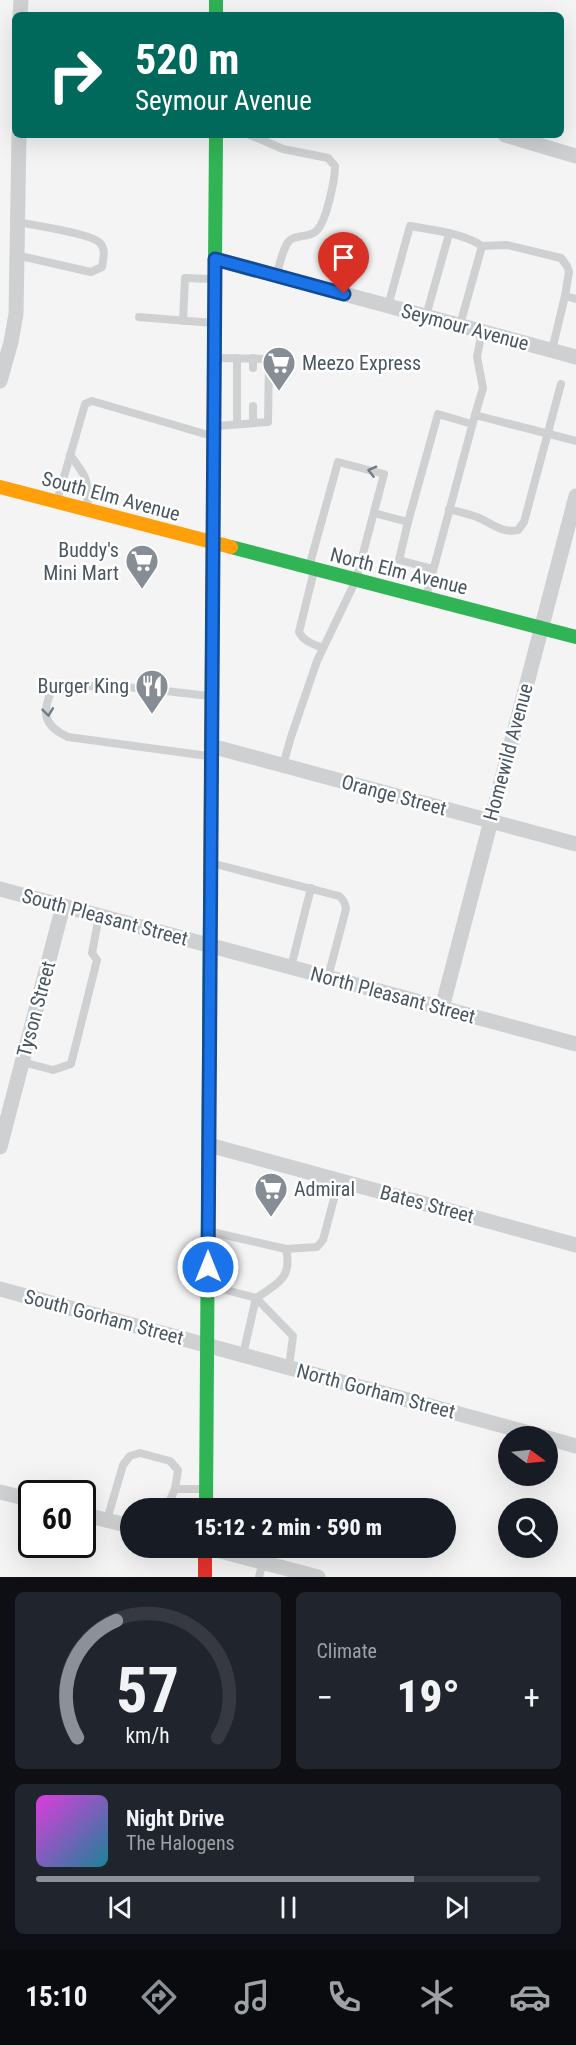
<!DOCTYPE html>
<html lang="en">
<head>
<meta charset="utf-8">
<style>
	:root { --surface:#171b24; --page:#20242c; --text:#f1f3f6; --muted:#9ea1a6; --line:#363941; --accent:#8c9099 }
	body { margin:0; font-family:"Roboto Condensed",sans-serif; background:var(--page); color:var(--text); height:100vh; display:flex; flex-direction:column; font-size:22px; white-space:nowrap }
	* { box-sizing:border-box; margin:0 }
	p { font-size:20px; color:var(--muted) }
	.icon { flex:none; width:33px; height:33px; fill:none; stroke:currentColor; stroke-width:2; stroke-linecap:round; stroke-linejoin:round }
	.map { position:relative; height:1577px; overflow:hidden }
	.sheet { display:flex; flex-direction:column; gap:15px; padding:15px; background:#0d0f14; flex:1 }
	.sheet>* { flex:none }
	.top-card { position:absolute; left:12px; top:12px; width:552px; height:126px; border-radius:9px; box-shadow:0 6px 24px #0002; background:#00695c; color:#fff; overflow:hidden }
	.needle { width:39px; rotate:105deg }
	.controls { position:absolute; left:498px; top:1426px; display:grid; gap:12px }
	.controls a { display:grid; place-items:center; width:60px; height:60px; border-radius:50%; background:var(--surface); box-shadow:0 6px 24px #0002; font-size:30px }
	.speed { position:absolute; left:18px; top:1480px; display:flex; gap:12px; font-size:30px; font-weight:700; text-align:center }
	.speed>* { display:grid; place-content:center; width:78px; height:78px; border-radius:50%; background:var(--surface); box-shadow:0 6px 24px #0002; line-height:1 }
	.speed .limit { border:3px solid #111; border-radius:9px; background:#fff; color:#111 }
	.pin { position:absolute; display:grid; place-items:center; width:51px; height:51px; color:#fff; margin:-62px -26px; border-radius:50% 50% 50% 0; rotate:-45deg; box-shadow:0 0 6px #0007 }
	.pin .icon { rotate:45deg }
	.me { position:absolute; width:66px; margin:-33px; rotate:0deg; stroke-linejoin:round; filter:drop-shadow(0 0 4px #0008) }
	.turn { display:flex; align-items:center; gap:21px; height:126px; padding:0 24px; font-size:27px }
	.turn .icon { width:78px; height:78px; stroke-width:2.5 }
	.turn b { display:block; font-size:42px; line-height:51px }
	.big { font-size:45px; font-weight:800; line-height:1.1 }
	.sheet .card { flex:1; display:flex; flex-direction:column; justify-content:center; gap:9px; min-width:0; padding:0 21px; border-radius:9px; background:var(--page) }
	.sheet .dial { align-items:center; gap:0 }
	.dial svg { height:156px; overflow:visible; fill:none; stroke:var(--line); stroke-width:7; stroke-linecap:round; text-anchor:middle }
	.dial text { fill:var(--text); stroke:none }
	.song { display:flex; align-items:center; gap:18px }
	.cover { width:72px; height:72px; border-radius:9px; background:linear-gradient(135deg,hsl(300 70% 55%),hsl(190 70% 35%)) }
	.played { height:6px; border-radius:3px; background:linear-gradient(90deg,var(--accent) 75%,var(--line) 75%) }
	.keys { display:flex; justify-content:space-around; direction:ltr }
	.heat { display:flex; justify-content:space-between; align-items:center; font-size:33px; direction:ltr }
	.sheet .tiles { flex:1; display:grid; gap:15px; grid-template-columns:1fr 1fr }
	.card:last-child { grid-column:span 2 }
	.trip { position:absolute; left:120px; top:1498px; width:336px; height:60px; border-radius:30px; background:var(--surface); box-shadow:0 6px 24px #0002; font-weight:800; line-height:60px; text-align:center }
	.menu { display:flex; height:96px; justify-content:space-around; align-items:center; background:#090b0e; color:var(--muted) }
	.menu .icon { width:42px; height:42px }
	.menu .current { color:var(--accent) }
	.menu b { font-size:27px; color:var(--text) }
	.map>svg:first-child { display:block }
</style>
</head>
<body>
<div class="map">
<svg width="576" height="1577" viewBox="0 0 576 1577">
	<rect width="100%" height="100%" fill="#f4f4f4"/>
	<g fill="none" stroke-linecap="round" stroke-linejoin="round">
		<!-- lane -->
		<g stroke="#ced0d2" stroke-width="8">
			<path d="M250 135 283 149 328 158 335 166C335 179 326 225 315 232 307 238 296 234 289 241 282 249 280 265 276 276"/>
			<path d="M482 246 507 245 561 258 567 266 569 272 565 296 552 350"/>
			<path d="M16 255 91 272 102 267C103 259 106 251 101 244 93 233 34 226 19 222"/>
			<path d="M565 296 576 299"/>
			<path d="M388 306 410 226C433 230 462 233 482 246L460 325"/>
			<path d="M426 316 449 234"/>
			<path d="M139 317 213 323"/>
			<path d="M183 321 185 278 212 279"/>
			<path d="M253 368V358"/>
			<path d="M253 406V423"/>
			<path d="M475 415 483 388 477 357 482 331"/>
			<path d="M237 424V358"/>
			<path d="M217 426 268 422 269 359 218 358"/>
			<path d="M70 455C87 477 89 480 87 508"/>
			<path d="M57 501 85 404 92 401 212 436"/>
			<path d="M449 509C459 512 468 514 477 517 491 523 503 534 518 530L524 522 561 384"/>
			<path d="M374 513 408 522 399 560 433 569"/>
			<path d="M408 522 438 414 472 424"/>
			<path d="M314 571 299 632C304 642 313 644 323 648"/>
			<path d="M426 597 475 415 576 441"/>
			<path d="M208 756 68 737C44 726 41 713 52 690 100 680 161 691 210 696"/>
			<path d="M283 765 291 737 317 661 356 580 384 474 338 462 309 567"/>
			<path d="M215 864 339 896C344 900 345 903 346 909L328 977"/>
			<path d="M291 967 311 888"/>
			<path d="M22 1062 53 1070 71 1064 97 960 92 953 99 916"/>
			<path d="M212 1232 286 1249C293 1278 277 1284 256 1298L243 1355"/>
			<path d="M286 1249 317 1247 323 1240 339 1180"/>
			<path d="M211 1286 256 1298 293 1336 289 1367"/>
			<path d="M175 1489H204"/>
			<path d="M107 1520 123 1465 130 1456 140 1453 170 1461 178 1470 175 1489 166 1509"/>
			<path d="M259 1577 263 1562"/>
		</g>
		<!-- street -->
		<g stroke="#ced0d2" stroke-width="15">
			<path d="M20 15 21 0"/>
			<path d="M505 135 576 156"/>
			<path d="M215 259 576 357"/>
			<path d="M0 381 11 342 16 314 19 135"/>
			<path d="M211 746 576 844"/>
			<path d="M0 889 576 1044"/>
			<path d="M442 1008 576 496"/>
			<path d="M209 1145 576 1245"/>
			<path d="M0 1147 63 906"/>
			<path d="M0 1289 544 1437"/>
			<path d="M548 1438 576 1446"/>
			<path d="M0 1492 32 1500"/>
			<path d="M82 1514 130 1526"/>
			<path d="M209 1548 318 1577"/>
		</g>
		<!-- fast -->
		<g stroke="#30b455" stroke-width="14">
			<path d="M216 0V15"/>
			<path d="M214 396 216 135"/>
			<path d="M231 547 576 637"/>
			<path d="M206 1509 210 911"/>
		</g>
		<!-- slow -->
		<g stroke="#ff9f0a" stroke-width="14">
			<path d="M0 487 231 547"/>
			<path d="M210 911 214 396"/>
		</g>
		<!-- jam -->
		<path stroke="#e5322d" stroke-width="14" d="M205 1548V1577"/>
	</g>
	<!-- one-way arrows -->
	<defs><path id="oneway-chevron" d="M-2-3.5L2.5 0L-2 3.5" fill="none" stroke-width="1.6" stroke-linecap="round" stroke-linejoin="round" transform="scale(1.5)"/></defs>
	<g stroke="#727b83">
		<use href="#oneway-chevron" transform="translate(372 471) rotate(-166)"/>
		<use href="#oneway-chevron" transform="translate(48 712) rotate(83)"/>
	</g>
	<g fill="none" stroke-linecap="round" stroke-linejoin="round">
		<!-- route casing -->
		<g stroke="#114b97" stroke-width="15">
			<path id="route" d="M208 1267 215 259 344 294"/>
		</g>
		<!-- route -->
		<use href="#route" stroke="#1a73e8" stroke-width="10"/>
	</g>
	<!-- icons -->
	<defs>
		<g id="supermarket-pin" transform="scale(1.725)"><path d="M0 17L-7.5 6A9.5 9.5 0 1 1 7.5 6Z" fill="#868d94" stroke="#fff"/><path d="M-6-5.5h2.5l.6 2H6L4.5 2H-2.5L-4.4-4H-6ZM-1.5 3.2a1.3 1.3 0 1 0 .1 0ZM3 3.2a1.3 1.3 0 1 0 .1 0Z" fill="#fff"/></g>
		<g id="restaurant-pin" transform="scale(1.725)"><path d="M0 17L-7.5 6A9.5 9.5 0 1 1 7.5 6Z" fill="#868d94" stroke="#fff"/><path d="M-5-6h1v4h1v-4h1v4h1v-4h1v5L-1.5 .5V6h-2V.5L-5-1ZM5-6V6H3V1.5H1.5Q1.5-4 5-6Z" fill="#fff"/></g>
	</defs>
	<g fill-rule="evenodd">
		<use href="#supermarket-pin" x="279" y="363"/>
		<use href="#supermarket-pin" x="142" y="561"/>
		<use href="#restaurant-pin" x="152" y="686"/>
		<use href="#supermarket-pin" x="271" y="1189"/>
	</g>
	<g text-anchor="middle" dominant-baseline="central" stroke-width="5" stroke-linejoin="round" paint-order="stroke">
		<!-- street labels -->
		<g font-size="20" fill="#4a5661" stroke="#fff">
			<text transform="translate(465 327) rotate(15)">Seymour Avenue</text>
			<text transform="translate(111 496) rotate(15)">South Elm Avenue</text>
			<text transform="translate(399 571) rotate(14)">North Elm Avenue</text>
			<text transform="translate(508 752) rotate(-75)">Homewild Avenue</text>
			<text transform="translate(394 795) rotate(15)">Orange Street</text>
			<text transform="translate(105 917) rotate(15)">South Pleasant Street</text>
			<text transform="translate(393 995) rotate(15)">North Pleasant Street</text>
			<text transform="translate(36 1009) rotate(-75)">Tyson Street</text>
			<text transform="translate(427 1204) rotate(15)">Bates Street</text>
			<text transform="translate(104 1317) rotate(15)">South Gorham Street</text>
			<text transform="translate(376 1391) rotate(15)">North Gorham Street</text>
		</g>
		<!-- poi labels -->
		<g font-size="20" fill="#4a5661" stroke="#fff" text-anchor="start">
			<text x="302" y="363">Meezo Express</text>
			<text x="119" y="550" text-anchor="end">Buddy's<tspan x="119" dy="23">Mini Mart</tspan></text>
			<text x="129" y="686" text-anchor="end">Burger King</text>
			<text x="294" y="1189">Admiral</text>
		</g>
	</g>
</svg>
<div class="controls">
<a><svg class="needle" viewBox="-14 -14 28 28"><path d="M0-13l5 13h-10z" fill="#e53935"/><path d="M0 13l5-13h-10z" fill="#9ea1a6"/></svg></a>
<a><svg class="icon" aria-label="search" viewBox="0 0 24 24"><circle cx="10" cy="10" r="6"/><path d="M15 15l6 6"/></svg></a>
</div>
<div class="speed"><div class="limit">60</div></div>
<div class="pin" style="left:344px;top:294px;background:#d93025"><svg class="icon" aria-label="arrive" viewBox="0 0 24 24"><path d="M6 21V4h12l-3 4 3 4H6"/></svg></div>
<svg class="me" style="left:208px;top:1267px" viewBox="-20 -20 40 40"><circle r="17" fill="#1a73e8" stroke="#fff" stroke-width="3"/><path d="M0-11L8 9 0 5-8 9z" fill="#fff"/></svg>
<div class="trip">15:12 · 2 min · 590 m</div>
<div class="top-card">
<div class="turn"><svg class="icon" aria-label="right" viewBox="0 0 24 24"><path d="M7 20v-9h11M14 6l5 5-5 5"/></svg><div><b>520 m</b>Seymour Avenue</div></div>
</div>
</div>
<section class="sheet">
<div class="tiles">
<div class="card dial"><svg viewBox="0 0 100 80">
<path d="M14 69A42 42 0 1 1 86 69"/>
<path d="M14 69A42 42 0 0 1 34 9" stroke="#8c9099"/>
<text x="50" y="56" font-size="32" font-weight="700">57</text>
<text x="50" y="72" font-size="11">km/h</text>
</svg></div>
<div class="card"><p>Climate</p>
<div class="heat"><a>−</a><b class="big">19°</b><a>+</a></div>
</div>
<div class="card">
<div class="song"><i class="cover"></i><div><b>Night Drive</b><p>The Halogens</p></div></div>
<div class="played"></div>
<div class="keys"><svg class="icon" aria-label="previous" viewBox="0 0 24 24"><path d="M18 5L8 12l10 7zM5 5v14"/></svg><svg class="icon" aria-label="pause" viewBox="0 0 24 24"><path d="M8 5v14M16 5v14"/></svg><svg class="icon" aria-label="next" viewBox="0 0 24 24"><path d="M6 5l10 7-10 7zM19 5v14"/></svg></div>
</div>
</div>
</section>
<nav class="menu">
<b>15:10</b>
<svg class="icon current" aria-label="directions" viewBox="0 0 24 24"><path d="M12 3l9 9-9 9-9-9zM9 14v-3h6M13 9l2 2-2 2"/></svg>
<svg class="icon" aria-label="music" viewBox="0 0 24 24"><path d="M9 18V5l10-2v13"/><circle cx="6" cy="18" r="3"/><circle cx="16" cy="16" r="3"/></svg>
<svg class="icon" aria-label="phone" viewBox="0 0 24 24"><path d="M5 4h4l2 5-3 2q2 4 5 5l2-3 5 2v4C11 20 4 13 5 4z"/></svg>
<svg class="icon" aria-label="climate" viewBox="0 0 24 24"><path d="M12 3v18M4 7l16 10M4 17L20 7"/></svg>
<svg class="icon" aria-label="car" viewBox="0 0 24 24"><path d="M5 17H2v-5l4-1 3-4h7l3 4 3 1v5h-3M9 17h6M6 11h13"/><circle cx="7" cy="17" r="2"/><circle cx="17" cy="17" r="2"/></svg>
</nav>
</body>
</html>
